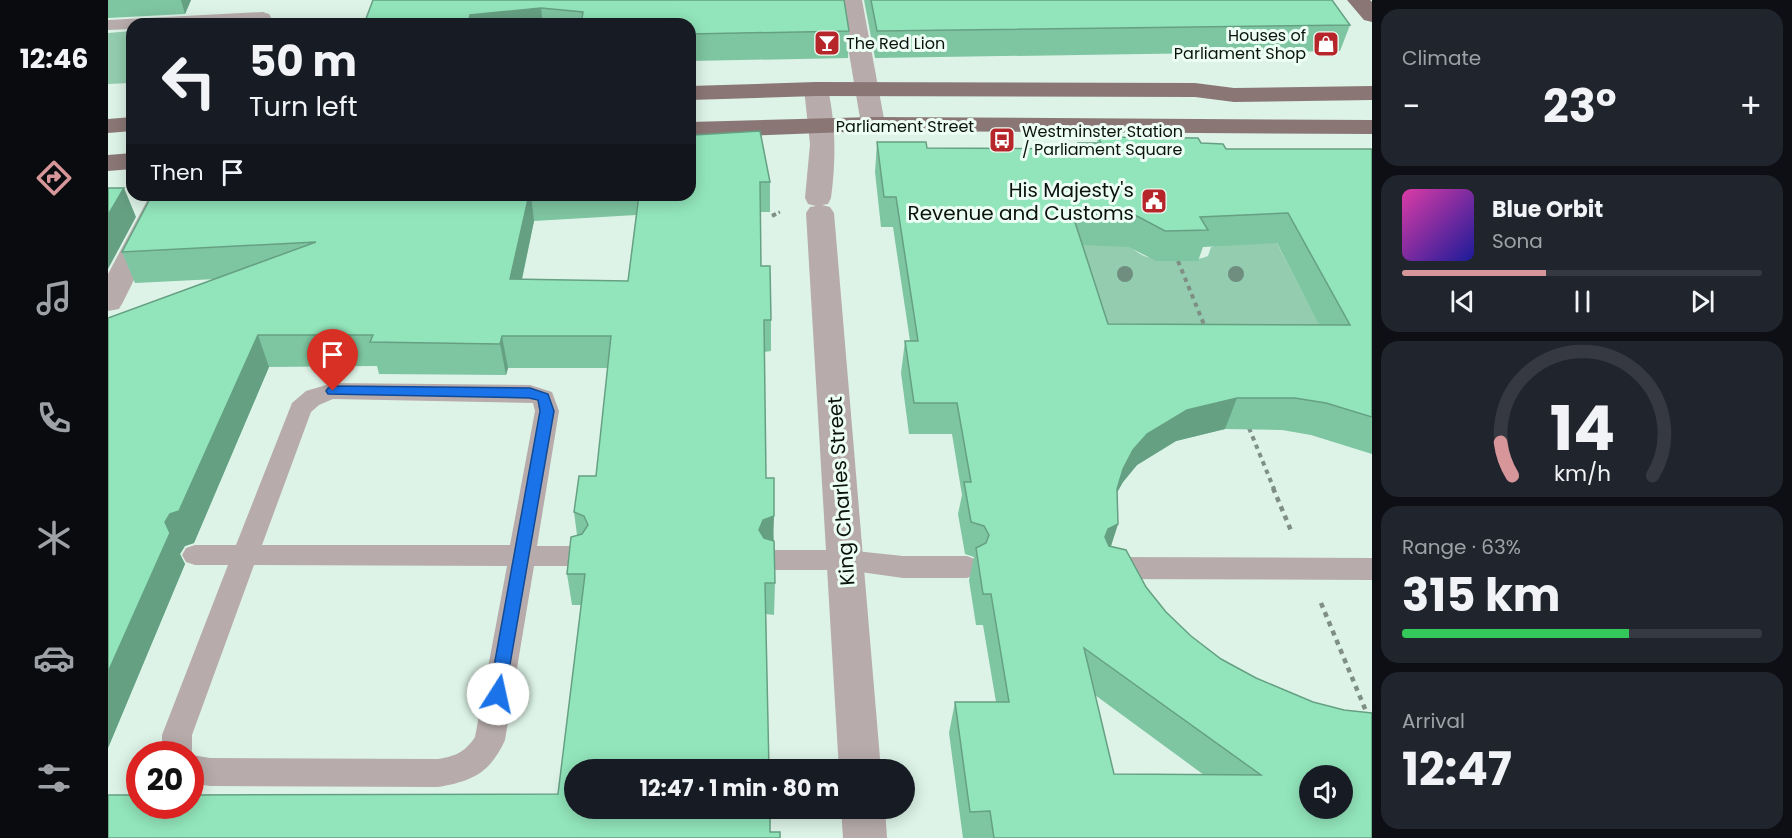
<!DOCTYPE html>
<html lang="en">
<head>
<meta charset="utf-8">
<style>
	:root { --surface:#171b24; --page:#20242c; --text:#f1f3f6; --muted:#9ea1a6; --line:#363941; --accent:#d6969a }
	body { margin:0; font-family:Poppins,sans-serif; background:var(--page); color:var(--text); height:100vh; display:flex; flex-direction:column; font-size:22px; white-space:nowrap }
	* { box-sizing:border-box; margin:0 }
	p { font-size:20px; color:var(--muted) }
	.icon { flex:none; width:33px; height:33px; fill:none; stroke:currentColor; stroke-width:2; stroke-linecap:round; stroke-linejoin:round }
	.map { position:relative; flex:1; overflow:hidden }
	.side { display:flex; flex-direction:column; gap:9px; padding:9px; background:#0d0f14; width:420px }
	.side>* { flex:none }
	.guide { position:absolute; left:18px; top:18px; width:570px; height:183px; border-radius:18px; box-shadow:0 3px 15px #0003; background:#171b24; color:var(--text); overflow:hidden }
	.fabs { position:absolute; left:1191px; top:765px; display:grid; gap:12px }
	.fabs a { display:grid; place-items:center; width:54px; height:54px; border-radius:50%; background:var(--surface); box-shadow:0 3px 15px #0003; font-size:30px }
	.speed { position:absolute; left:18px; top:741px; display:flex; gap:12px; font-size:30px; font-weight:700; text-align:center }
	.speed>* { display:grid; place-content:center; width:78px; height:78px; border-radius:50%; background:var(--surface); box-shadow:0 3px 15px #0003; line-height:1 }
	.speed .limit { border:9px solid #d22; background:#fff; color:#111 }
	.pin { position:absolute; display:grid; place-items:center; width:51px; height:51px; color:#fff; margin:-62px -26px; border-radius:50% 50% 50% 0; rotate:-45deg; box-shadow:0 0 6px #0007 }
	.pin .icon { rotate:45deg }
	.me { position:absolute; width:66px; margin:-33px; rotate:10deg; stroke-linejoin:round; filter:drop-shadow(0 0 4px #0008) }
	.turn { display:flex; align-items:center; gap:21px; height:126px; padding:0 24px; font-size:27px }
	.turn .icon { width:78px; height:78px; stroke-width:2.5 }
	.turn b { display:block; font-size:42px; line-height:51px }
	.then { display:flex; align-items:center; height:57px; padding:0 24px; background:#0003; gap:12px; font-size:22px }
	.big { font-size:45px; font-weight:700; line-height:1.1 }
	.side .tile { flex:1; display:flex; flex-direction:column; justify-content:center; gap:9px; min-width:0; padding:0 21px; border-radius:18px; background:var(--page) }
	.side .dial { align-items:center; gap:0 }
	.dial svg { height:156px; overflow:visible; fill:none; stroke:var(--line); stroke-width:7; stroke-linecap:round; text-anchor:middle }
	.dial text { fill:var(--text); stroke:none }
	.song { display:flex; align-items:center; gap:18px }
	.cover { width:72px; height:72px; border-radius:9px; background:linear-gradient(135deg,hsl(320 70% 55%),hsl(240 70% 35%)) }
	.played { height:6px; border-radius:3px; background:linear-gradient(90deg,var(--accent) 40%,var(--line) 40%) }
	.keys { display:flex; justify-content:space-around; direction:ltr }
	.heat { display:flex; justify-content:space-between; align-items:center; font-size:33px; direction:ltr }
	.charge { height:9px; border-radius:4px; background:linear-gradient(90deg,#34c759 63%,var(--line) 0) }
	.trip { position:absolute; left:456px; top:759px; width:351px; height:60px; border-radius:30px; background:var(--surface); box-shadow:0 3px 15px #0003; font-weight:700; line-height:60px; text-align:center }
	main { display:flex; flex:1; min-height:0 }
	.dock { display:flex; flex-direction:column; width:108px; justify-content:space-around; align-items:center; background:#090b0e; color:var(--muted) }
	.dock .icon { width:42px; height:42px }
	.dock .on { color:var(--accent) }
	.dock b { font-size:27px; color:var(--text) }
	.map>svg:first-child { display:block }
</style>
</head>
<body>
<main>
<nav class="dock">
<b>12:46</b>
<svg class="icon on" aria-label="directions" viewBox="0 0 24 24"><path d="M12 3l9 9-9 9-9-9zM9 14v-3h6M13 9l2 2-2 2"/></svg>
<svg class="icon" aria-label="music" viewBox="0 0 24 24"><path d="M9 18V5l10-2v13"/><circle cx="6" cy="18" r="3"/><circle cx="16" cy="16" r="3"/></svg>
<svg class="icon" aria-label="phone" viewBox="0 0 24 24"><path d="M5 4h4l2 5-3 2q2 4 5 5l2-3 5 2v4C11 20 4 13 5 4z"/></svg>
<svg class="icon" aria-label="climate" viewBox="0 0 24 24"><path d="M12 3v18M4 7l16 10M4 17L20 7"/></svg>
<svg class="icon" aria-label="car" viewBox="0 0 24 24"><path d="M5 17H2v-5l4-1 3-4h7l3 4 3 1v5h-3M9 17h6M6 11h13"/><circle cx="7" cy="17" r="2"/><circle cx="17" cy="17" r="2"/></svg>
<svg class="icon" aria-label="filters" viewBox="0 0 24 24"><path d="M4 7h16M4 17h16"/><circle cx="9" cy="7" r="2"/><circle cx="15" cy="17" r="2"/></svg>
</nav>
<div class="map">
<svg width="1264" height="838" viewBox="0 0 1264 838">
	<rect width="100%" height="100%" fill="#ddf3e7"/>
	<!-- green -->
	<g fill="#93ccae">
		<path d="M24 31V83L0 84V33Z"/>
		<path d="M952 229H1005C1014 238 1023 249 1034 255 1047 262 1087 262 1100 256L1103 247 1162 230 1228 357 992 356Z"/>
	</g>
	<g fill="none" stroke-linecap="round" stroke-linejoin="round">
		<!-- path-far2 -->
		<path stroke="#7f8f86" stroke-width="3" stroke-dasharray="3 3" stroke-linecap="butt" d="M665 215 672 212"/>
		<!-- path-far1 -->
		<g stroke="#7f8f86" stroke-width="4" stroke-dasharray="4.5 4.5" stroke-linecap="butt">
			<path d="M664 216 668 214"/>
			<path d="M1070 261 1097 327"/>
			<path d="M1141 428 1166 489"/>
		</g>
		<!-- path -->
		<g stroke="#7f8f86" stroke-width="4.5" stroke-dasharray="5 5" stroke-linecap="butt">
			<path d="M1165 488 1184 533"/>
			<path d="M1213 603 1260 716"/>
		</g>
		<!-- lane -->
		<g fill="#b7acab" fill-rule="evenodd">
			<path d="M155 12 161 14 163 17 161 20 112 24H24V29L0 30V20Z"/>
			<path d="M225 383 422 385 444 392 451 411 429 546H469L478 549 482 556 478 563 469 566H426L397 740C382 773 365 781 330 787L102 786 82 783V754H54V735L120 565H87L78 562 74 555 78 548 87 545H128L184 403 198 391ZM225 399 425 403 427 411 402 545H154L203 412 211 405ZM146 565 399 566 367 737C357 752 348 756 330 759L102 758 84 755V735Z"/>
			<path d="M665 550H738L795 556H859L869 560 872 567 869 574 859 578H795L738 570H665L656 567 652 560 656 553Z"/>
			<path d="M1002 557 1264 558V580L1002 579 992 575 989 568 992 561Z"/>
		</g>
		<!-- street -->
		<g fill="#b7acab" fill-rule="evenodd">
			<path d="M732 0H754L777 124 774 129 765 131 756 129 753 124Z"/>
			<path d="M708 82 716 84 720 89C728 126 728 160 723 198L720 204 714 205 722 207 726 213 773 770H731L698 213 702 207 708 206 700 204 697 198 702 144 696 89 700 84Z"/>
			<path d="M42 195H68L15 302 11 309 0 311V274Z"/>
			<path d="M733 808H777L779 838H735Z"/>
		</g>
		<!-- primary -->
		<g fill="#8a7775" fill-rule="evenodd">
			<path d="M1239 0H1262L1264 2V22L1256 20Z"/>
			<path d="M708 82 1087 83 1126 88 1264 86V100L1126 102 1087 97 708 96 582 100V86Z"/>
			<path d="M24 117V131L0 133V119Z"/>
			<path d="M765 117 1264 120V134L765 131 582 138V122Z"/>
			<path d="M24 153V169L0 171V155Z"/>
		</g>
	</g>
	<!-- trees -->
	<g fill="#708e7f">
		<circle cx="1017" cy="274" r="8"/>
		<circle cx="1128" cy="274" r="8"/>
	</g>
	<!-- wall -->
	<g fill="#7ec5a1" fill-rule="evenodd">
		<path d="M0 0H83L77 14 0 18Z"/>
		<path d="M265 0H736L741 31 740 58 582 61V24H256Z"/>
		<path d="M756 0H1224L1242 25 1232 51 767 58Z"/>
		<path d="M586 135 662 182V212H652L653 266 663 320V351L656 352 658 478 666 540 667 583 666 615 658 614 662 832 450 794 473 605H464L459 574 469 535 466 512 488 476 500 368H400L398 375 271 374 269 366 161 367 86 543 77 546 72 554 77 564 0 748 108 279 27 283 14 252 44 195H582ZM528 215 520 281 414 280 426 221Z"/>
		<path d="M990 137 1093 143 1118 149H1264V454L1203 435 1174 430 1117 429 1068 441 1029 465 1015 482 1009 492 1010 524 1003 546 1058 612 1264 838H855L841 733 847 702H888L875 625H868L861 580 866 557 857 554 850 514 854 495 844 434H801L793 373 797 341H802L785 227H773L767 172 769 142 819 148 969 149 970 143H989ZM1169 243 1211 325 1000 324 974 245 1021 247 1048 261H1090L1095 247ZM987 695 1096 775 1006 774Z"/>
	</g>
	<!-- shaded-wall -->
	<g fill="#66a083">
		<path d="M73 0H83L77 14Z"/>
		<path d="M433 8 435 24H360L362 15Z"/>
		<path d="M16 188 28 217 0 269V215Z"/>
		<path d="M421 195H423L426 221 407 311 402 279Z"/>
		<path d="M150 335 161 367 86 543 77 546 72 554 77 564 0 748V672L57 522Z"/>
		<path d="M394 336 400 368 398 375 392 344Z"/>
		<path d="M1129 398 1117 429 1068 441 1029 465 1015 482 1005 500 1015 469 1025 450 1039 434 1079 410Z"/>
		<path d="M666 516 665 548 654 552 651 530 655 520Z"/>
		<path d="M1010 524 1000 555 990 560 1000 529Z"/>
	</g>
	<!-- building -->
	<g fill="#92e5bb" stroke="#66a083" stroke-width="1.5" fill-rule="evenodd">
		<path d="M265 0H736L741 31 582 34V24H473L475 12 433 8 362 15 360 24H256Z"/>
		<path d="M763 0H1224L1242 25 769 31Z"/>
		<path d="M652 131 662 182H652L653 266H662L663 320H656L658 478H666V516L655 520 651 530 656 538 666 541 667 583H657L661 770H466V808H662V832H672V838H0V795H32V806H82V795L450 794 477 574H459L463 537 474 534 480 525 476 516 466 512 471 476H488L503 336H394L392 344 262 342 265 335H150L71 511 62 514 57 522 62 533 0 672V318L208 242 14 252 44 195H421L402 279 520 281 531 195H582V138L587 137 586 135Z"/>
		<path d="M990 137 1090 138 1093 143 1115 144 1118 149H1264V417L1218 403 1187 398H1129L1079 410 1039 434 1025 450 1015 469 1009 489 1010 524 1000 529 997 537 1001 546 1018 550 1038 587 1058 612 1083 636 1113 659 1148 678 1205 702 1236 710 1264 713V838H886L882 811 862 812 847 702H901L883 594H875L868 548 878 543 881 535 876 526 863 522 856 482H863L849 403H806L797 341H810L788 197H776L769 142H818L819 148 972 149 970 143H993ZM964 213 1029 216 1057 231 1100 230 1092 217 1180 213 1242 325 1000 324ZM976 648 1153 775 1006 774ZM1202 776H1234V808H1202Z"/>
		<path d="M0 188H16L0 215Z"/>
	</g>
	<!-- route -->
	<path fill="#1a73e8" stroke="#114b97" stroke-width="1.5" d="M225 386 422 388 440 394 446 411 396 699 390 701 384 699 381 694 432 411 430 400 421 398 220 394 218 391 220 388Z"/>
	<!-- icons -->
	<defs>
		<g id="bar-square" transform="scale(1.35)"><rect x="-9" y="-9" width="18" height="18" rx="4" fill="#b6252a" stroke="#edfff5"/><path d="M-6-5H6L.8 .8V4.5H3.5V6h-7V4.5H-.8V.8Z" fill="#fff"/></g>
		<g id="shop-square" transform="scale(1.35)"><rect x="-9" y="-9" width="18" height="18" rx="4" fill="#b6252a" stroke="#edfff5"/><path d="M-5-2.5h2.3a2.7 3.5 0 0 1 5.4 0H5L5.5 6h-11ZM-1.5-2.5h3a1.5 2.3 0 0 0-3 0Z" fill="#fff"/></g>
		<g id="bus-square" transform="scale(1.35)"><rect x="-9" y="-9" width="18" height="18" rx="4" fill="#b6252a" stroke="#edfff5"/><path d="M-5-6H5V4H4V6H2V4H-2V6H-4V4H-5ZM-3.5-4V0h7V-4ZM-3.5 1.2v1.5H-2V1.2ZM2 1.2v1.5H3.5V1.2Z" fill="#fff"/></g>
		<g id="civic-square" transform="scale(1.35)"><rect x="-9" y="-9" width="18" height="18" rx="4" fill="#b6252a" stroke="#edfff5"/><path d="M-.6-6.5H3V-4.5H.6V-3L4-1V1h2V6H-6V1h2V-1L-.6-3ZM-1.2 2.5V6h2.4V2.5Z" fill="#fff"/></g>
	</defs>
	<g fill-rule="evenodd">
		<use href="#bar-square" x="719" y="43"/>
		<use href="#shop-square" x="1218" y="44"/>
		<use href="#bus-square" x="894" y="140"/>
		<use href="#civic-square" x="1046" y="201"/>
	</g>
	<g text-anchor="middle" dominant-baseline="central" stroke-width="6" stroke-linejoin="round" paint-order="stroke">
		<!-- far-poi labels -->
		<g font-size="16" fill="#0c130f" stroke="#edfff5" text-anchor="start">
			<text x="1198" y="35" text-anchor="end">Houses of<tspan x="1198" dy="18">Parliament Shop</tspan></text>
			<text x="738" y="43">The Red Lion</text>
			<text x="914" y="131">Westminster Station<tspan x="914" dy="18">/ Parliament Square</tspan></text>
		</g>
		<!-- far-street labels -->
		<g font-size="16" fill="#0c130f" stroke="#edfff5">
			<text x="797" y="126">Parliament Street</text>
		</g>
		<!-- poi labels -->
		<g font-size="20" fill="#0c130f" stroke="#edfff5" text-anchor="end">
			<text x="1026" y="190">His Majesty's<tspan x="1026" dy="23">Revenue and Customs</tspan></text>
		</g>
		<!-- street labels -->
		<g font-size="20" fill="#0c130f" stroke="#edfff5">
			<text transform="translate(733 491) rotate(-94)">King Charles Street</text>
		</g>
	</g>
</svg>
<div class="fabs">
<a><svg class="icon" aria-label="sound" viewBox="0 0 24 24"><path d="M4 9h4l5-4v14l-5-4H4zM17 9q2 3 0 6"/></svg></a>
</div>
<div class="speed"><div class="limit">20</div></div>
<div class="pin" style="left:225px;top:391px;background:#d93025"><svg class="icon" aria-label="arrive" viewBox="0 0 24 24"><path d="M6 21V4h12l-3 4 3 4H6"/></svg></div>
<svg class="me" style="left:390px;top:694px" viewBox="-20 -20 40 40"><circle r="19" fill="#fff"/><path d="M0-13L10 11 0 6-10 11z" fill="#1a73e8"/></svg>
<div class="trip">12:47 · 1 min · 80 m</div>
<div class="guide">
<div class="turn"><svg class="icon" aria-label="left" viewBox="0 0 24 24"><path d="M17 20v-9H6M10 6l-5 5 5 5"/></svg><div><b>50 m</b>Turn left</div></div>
<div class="then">Then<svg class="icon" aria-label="arrive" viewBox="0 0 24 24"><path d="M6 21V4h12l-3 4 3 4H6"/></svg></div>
</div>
</div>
<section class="side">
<div class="tile"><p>Climate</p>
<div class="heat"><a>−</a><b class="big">23°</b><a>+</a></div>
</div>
<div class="tile">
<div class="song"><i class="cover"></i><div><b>Blue Orbit</b><p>Sona</p></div></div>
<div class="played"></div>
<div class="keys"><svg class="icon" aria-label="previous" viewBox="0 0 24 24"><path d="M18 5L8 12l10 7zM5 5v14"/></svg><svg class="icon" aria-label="pause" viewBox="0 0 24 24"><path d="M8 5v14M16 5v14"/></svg><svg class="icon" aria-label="next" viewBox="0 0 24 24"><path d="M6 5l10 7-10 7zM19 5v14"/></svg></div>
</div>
<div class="tile dial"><svg viewBox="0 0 100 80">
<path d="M14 69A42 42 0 1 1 86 69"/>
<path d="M14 69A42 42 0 0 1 8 52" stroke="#d6969a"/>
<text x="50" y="56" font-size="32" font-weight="700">14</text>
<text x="50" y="72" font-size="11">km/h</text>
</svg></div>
<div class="tile"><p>Range · 63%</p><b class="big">315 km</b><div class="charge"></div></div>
<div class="tile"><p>Arrival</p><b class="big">12:47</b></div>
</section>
</main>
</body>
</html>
